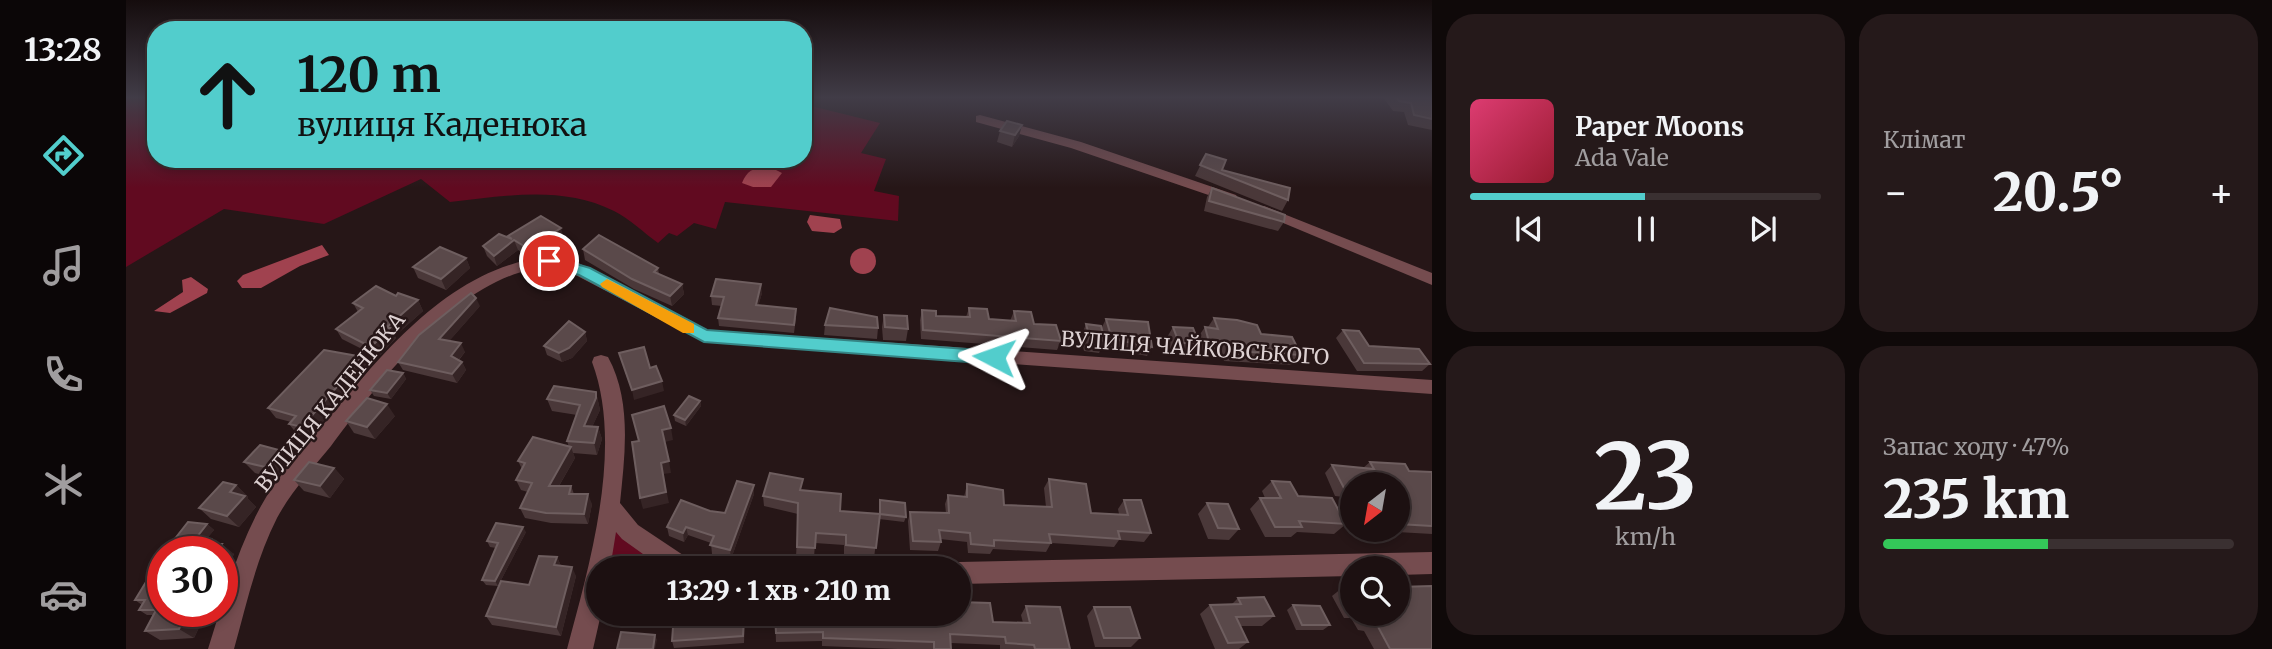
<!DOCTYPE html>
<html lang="uk">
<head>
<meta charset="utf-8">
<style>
	:root { --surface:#1c1011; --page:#25191a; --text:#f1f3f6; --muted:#a09d9f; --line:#3a3031; --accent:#52cdcc }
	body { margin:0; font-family:Merriweather,serif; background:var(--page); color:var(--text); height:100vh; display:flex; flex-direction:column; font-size:26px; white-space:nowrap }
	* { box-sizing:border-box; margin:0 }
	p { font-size:23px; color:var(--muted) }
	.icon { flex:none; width:38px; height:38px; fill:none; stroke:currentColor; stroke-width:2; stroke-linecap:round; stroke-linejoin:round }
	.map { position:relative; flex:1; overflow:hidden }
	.side { display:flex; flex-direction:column; gap:14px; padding:14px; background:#0f0909; width:840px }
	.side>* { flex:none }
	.top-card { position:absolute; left:21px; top:21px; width:665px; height:147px; border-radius:28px; box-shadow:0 4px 10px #0003,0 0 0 2px var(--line); background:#52cdcc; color:#111; overflow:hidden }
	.needle { width:46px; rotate:211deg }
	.fabs { position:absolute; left:1214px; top:472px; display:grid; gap:14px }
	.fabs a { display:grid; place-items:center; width:70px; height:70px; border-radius:50%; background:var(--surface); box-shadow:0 4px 10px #0003,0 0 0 2px var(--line); font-size:35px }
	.speed { position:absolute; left:21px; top:536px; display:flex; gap:14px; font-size:35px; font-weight:700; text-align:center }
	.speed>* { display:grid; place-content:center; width:91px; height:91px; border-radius:50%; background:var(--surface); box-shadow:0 4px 10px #0003,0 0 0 2px var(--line); line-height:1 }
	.speed .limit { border:10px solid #d22; background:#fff; color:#111 }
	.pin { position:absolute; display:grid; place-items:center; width:60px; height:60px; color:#fff; margin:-30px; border:4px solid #fff; border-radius:50%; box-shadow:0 2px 7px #0007 }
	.me { position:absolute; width:77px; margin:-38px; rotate:274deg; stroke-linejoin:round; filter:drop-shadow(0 0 5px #0008) }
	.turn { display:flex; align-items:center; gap:24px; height:147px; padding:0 35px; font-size:32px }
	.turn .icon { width:91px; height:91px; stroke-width:2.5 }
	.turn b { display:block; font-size:49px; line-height:60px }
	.big { font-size:52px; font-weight:800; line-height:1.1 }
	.side .tile { flex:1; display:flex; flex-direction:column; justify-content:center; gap:10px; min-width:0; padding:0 24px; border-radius:28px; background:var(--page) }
	.side .dial { align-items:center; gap:0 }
	.dial b { font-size:91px; line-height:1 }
	.song { display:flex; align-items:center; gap:21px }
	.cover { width:84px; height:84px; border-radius:10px; background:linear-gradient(135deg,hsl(340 70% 55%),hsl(350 70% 35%)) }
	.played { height:7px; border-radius:4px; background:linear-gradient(90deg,var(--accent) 50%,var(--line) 50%) }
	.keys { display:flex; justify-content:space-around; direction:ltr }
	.heat { display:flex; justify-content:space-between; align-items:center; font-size:38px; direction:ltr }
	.charge { height:10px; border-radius:5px; background:linear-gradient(90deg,#34c759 47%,var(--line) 0) }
	.side .tiles { flex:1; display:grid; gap:14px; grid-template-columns:repeat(2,1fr) }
	.trip { position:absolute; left:460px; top:556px; width:385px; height:70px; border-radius:35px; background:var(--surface); box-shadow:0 4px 10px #0003,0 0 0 2px var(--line); font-weight:800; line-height:70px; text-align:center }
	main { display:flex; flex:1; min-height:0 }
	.tabs { display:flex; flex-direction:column; width:126px; justify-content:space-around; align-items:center; background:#0b0607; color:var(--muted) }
	.tabs .icon { width:49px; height:49px }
	.tabs .active { color:var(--accent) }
	.tabs b { font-size:32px; color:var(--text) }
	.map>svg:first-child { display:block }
</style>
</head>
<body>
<main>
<nav class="tabs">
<b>13:28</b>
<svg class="icon active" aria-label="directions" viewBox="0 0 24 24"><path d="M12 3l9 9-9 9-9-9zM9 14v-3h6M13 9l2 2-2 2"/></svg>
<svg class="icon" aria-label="music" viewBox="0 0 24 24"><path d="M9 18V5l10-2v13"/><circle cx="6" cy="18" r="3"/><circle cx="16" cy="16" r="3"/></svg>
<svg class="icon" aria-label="phone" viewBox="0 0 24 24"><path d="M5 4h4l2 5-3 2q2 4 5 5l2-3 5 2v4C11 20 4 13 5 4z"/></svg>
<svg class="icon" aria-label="climate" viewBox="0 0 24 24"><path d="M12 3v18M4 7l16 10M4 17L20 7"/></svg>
<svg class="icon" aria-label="car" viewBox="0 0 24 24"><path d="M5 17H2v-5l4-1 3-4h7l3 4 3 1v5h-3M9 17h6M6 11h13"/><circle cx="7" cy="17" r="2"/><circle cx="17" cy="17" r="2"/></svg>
</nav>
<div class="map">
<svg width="1306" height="649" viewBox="0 0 1306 649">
	<rect width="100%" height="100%" fill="#261617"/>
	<!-- green -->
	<g fill="#610a20">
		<path d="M0 97H30V159H677V104L754 123 735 153 760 159 748 191 773 196 772 221 599 202 590 229 568 223 551 236 543 233 532 243C518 233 504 219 488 211 436 185 379 196 324 202L295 179 198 224 98 209 0 267Z"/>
		<path d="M484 506 558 569H472V610L462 617Z"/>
	</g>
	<!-- water -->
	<g fill="#a0424f">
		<path d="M646 168 656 173 645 187H627L616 183C622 168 630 167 646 168Z"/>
		<path d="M684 215 714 219 716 228 708 233 686 231 681 222Z"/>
		<path d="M196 245 203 255 174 266 135 288H116L111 281 117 275Z"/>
		<circle cx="737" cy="261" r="13"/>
		<path d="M65 277 82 289 81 293 44 313 28 311 57 292 56 280Z"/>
	</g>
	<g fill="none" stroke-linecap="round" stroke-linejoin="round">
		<!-- minor -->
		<g fill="#754c4f" fill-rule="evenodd">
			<path d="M854 115 955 142 1110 195 1112 198 1105 202 1100 201 945 148 850 122V116Z"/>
			<path d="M1138 206 1306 273V285L1133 213V207Z"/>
			<path d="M420 257 445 259 581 330 1306 380V394L578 342 436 268C344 259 254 382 205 446 186 469 165 492 151 518 130 559 120 606 108 649H82C97 602 110 551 135 506 150 478 173 455 193 430 252 359 321 268 420 257Z"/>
			<path d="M475 355 482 357C506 401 499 454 494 503L512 525 566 561 570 569H538L496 539 490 532 484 569H472L475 614 467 649H441C464 563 498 447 466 362L468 357Z"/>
			<path d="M1306 552V574L1272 575V569H1227V576L833 584V569H823L833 562Z"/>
		</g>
	</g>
	<!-- wall -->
	<g fill="#4a3839">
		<path d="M1257 97H1304L1306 98V130L1282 125 1278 112 1267 111Z"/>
		<path d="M896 125 893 136 886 147 871 142 874 131Z"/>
		<path d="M1080 154 1096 170 1162 200 1156 211 1069 176Z"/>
		<path d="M1086 188 1158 222 1152 231 1078 211 1081 197Z"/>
		<path d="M382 237 438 238 409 257 404 258 392 250 371 266 361 256 357 246Z"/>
		<path d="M457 249 532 268 533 274 556 284 558 294 546 306 508 289 459 260Z"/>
		<path d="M340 258 344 268 320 290 292 278 287 267Z"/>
		<path d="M636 293 632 306 670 318 668 333 593 326 592 318 596 306 586 305 585 296Z"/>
		<path d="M270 296 292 300 297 311 269 336 270 338 252 357 216 339 210 329 232 312 227 303Z"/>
		<path d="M354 306 323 341 339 352 333 360 336 362 340 370 331 383 277 370 272 362Z"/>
		<path d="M843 308 863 319 884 321 888 311 935 341 931 350 795 339 794 320 796 310 810 316 840 317Z"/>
		<path d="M758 315 782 329 780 341 757 340 756 327Z"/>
		<path d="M1088 318 1135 334 1175 355 1167 365 1098 361 1096 355 1077 352 1072 337 1079 327H1082Z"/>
		<path d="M980 319 1026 347 1021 356 981 348 979 341 973 353 958 351 955 337 960 324 976 327Z"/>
		<path d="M699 325 752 328 751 339 698 335Z"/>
		<path d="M1047 327 1073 343 1066 355H1046L1040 339Z"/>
		<path d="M1217 330 1243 346 1304 364 1296 371H1231L1210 338Z"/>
		<path d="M459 332 461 341 446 358 436 362 421 355 418 346Z"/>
		<path d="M237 357 243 367 184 437 171 434 163 424 165 422 150 418 142 408Z"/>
		<path d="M277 373 280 379 265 399 248 396 244 390Z"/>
		<path d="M470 392 474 410 466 427H472L476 439 471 455 447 453 449 458 433 486H445L448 494 466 504 462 524 425 523 399 518 394 508 402 492 395 490 390 480 396 469 392 461 443 447 441 441 451 415 426 411 421 399Z"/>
		<path d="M574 401 575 406 560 426 549 421 548 415Z"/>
		<path d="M269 416 249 439 228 433 220 421Z"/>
		<path d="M153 450 163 461 150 479 129 473 118 462Z"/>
		<path d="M1244 462 1283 471 1306 472V534L1236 530H1272V485H1227V516L1218 497 1209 496 1199 473 1206 465 1237 468Z"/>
		<path d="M208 468 218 479 204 498 178 491 168 480Z"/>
		<path d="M923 479 965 513 993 514 992 509 998 500 1025 533 1018 542 993 540 988 547 925 543 920 552 867 549 864 554 842 553 841 542 814 539 815 542 812 551 784 550 782 521 784 512 820 513 819 504 822 495 838 497 841 484 878 505 920 507 918 488Z"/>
		<path d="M1146 481 1172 496 1220 524 1208 534 1171 532 1165 537H1139L1124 509 1134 498H1139L1136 491Z"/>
		<path d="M110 485 122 497 121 498 130 507 113 527 85 519 73 508Z"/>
		<path d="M676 490 714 511 753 514 754 500 780 517 778 522 753 519 748 558 718 555V545L689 543 688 558 670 557 672 514 638 506 637 496Z"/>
		<path d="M628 494 605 559 586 554 585 543 562 535 558 542 543 536 541 527 584 511 599 513Z"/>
		<path d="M1081 503 1113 529 1103 540 1082 539 1072 514Z"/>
		<path d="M81 524 88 530 80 539H85L90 544 108 554 98 575H96V551L55 545 48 540Z"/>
		<path d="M400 532 372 586 360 585 356 580 370 548 364 547 361 541Z"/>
		<path d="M431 557 435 566 450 576 435 636 366 625 360 616 403 585Z"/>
		<path d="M20 582 37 611H81L68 638 34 640 19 631 27 615H21L13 610 16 605 9 600Z"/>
		<path d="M1216 588H1227V614H1272L1306 649H1248L1238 631 1232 630 1225 618H1218L1206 596Z"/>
		<path d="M1112 598 1148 616 1136 626H1114L1122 642 1113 649H1089L1074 614 1084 605 1106 604Z"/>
		<path d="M1167 605 1204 625 1197 630H1170L1161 610Z"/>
		<path d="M900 606 944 649H874V645L825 643V649H771L696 646V641L650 642 649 614 828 617V614H833L867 622 897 623 895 615Z"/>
		<path d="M968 607 1014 638 1005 647H969L961 616Z"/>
		<path d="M548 614H619L618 643 548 648 546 641Z"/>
	</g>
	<!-- shaded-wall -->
	<g fill="#352425">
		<path d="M896 125 893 136 886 147 889 135Z"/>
		<path d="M435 228 438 238 409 257 404 258 401 248Z"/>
		<path d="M388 240 392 250 371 266 368 256Z"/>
		<path d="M340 258 344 268 320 290 315 279Z"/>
		<path d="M556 284 558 294 546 306 544 296Z"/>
		<path d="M635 284 636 293 630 314V305Z"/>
		<path d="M350 298 354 306 318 347 313 339Z"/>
		<path d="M292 300 297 311 269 336 270 338 252 357 245 347 261 327Z"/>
		<path d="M459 332 461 341 446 358 436 362 433 353Z"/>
		<path d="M335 343 339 352 329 364 325 356Z"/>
		<path d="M237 357 243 367 184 437 176 427Z"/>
		<path d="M336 362 340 370 331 383 326 374Z"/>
		<path d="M277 373 280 379 265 399 261 393Z"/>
		<path d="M536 381 538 391 508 400 506 390Z"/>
		<path d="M470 392 474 410 461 438 458 426Z"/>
		<path d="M574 401 575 406 560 426 559 420Z"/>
		<path d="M261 404 269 416 249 439 241 427Z"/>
		<path d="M472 427 476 439 471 455 468 443Z"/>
		<path d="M545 428 547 440 539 442 536 430Z"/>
		<path d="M445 447 449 458 427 496 423 486Z"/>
		<path d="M153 450 163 461 150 479 139 467Z"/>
		<path d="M543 461 545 473 537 474 543 503 517 509 514 498 535 463Z"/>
		<path d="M208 468 218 479 204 498 194 486Z"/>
		<path d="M110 485 122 497 121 498 130 507 113 527 101 516 104 492Z"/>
		<path d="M628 485V494L605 559 604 550Z"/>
		<path d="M462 494 466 504 462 524 458 514Z"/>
		<path d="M81 524 88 530 74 548 67 543Z"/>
		<path d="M397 527 400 532 372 586 369 581Z"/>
		<path d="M560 527 562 535 558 542 557 533Z"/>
		<path d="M85 539 94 547 96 544 108 554 98 575 96 573V551H91L82 544Z"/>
		<path d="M431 557 435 566 428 565Z"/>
		<path d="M446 567 450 576 435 636 430 627Z"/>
		<path d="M60 611H81L68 638 53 629Z"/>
		<path d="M529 635 531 640 529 649H527Z"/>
	</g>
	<!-- building -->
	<g fill="#5a494a" stroke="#6e5e5f" stroke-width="2">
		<path d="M1270 97H1304L1306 98V119L1288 115 1285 103 1273 101Z"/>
		<path d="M881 121 896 125 889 135 874 131Z"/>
		<path d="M1080 154 1100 160 1096 170 1164 188 1162 200 1074 165Z"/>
		<path d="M1086 188 1159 215 1158 222 1083 201Z"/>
		<path d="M415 216 435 228 406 247 401 248 388 240 368 256 357 246 373 234 386 239 382 236Z"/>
		<path d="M473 235 532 268 528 272 556 284 544 296 506 279 457 249Z"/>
		<path d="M314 247 340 258 315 279 287 267Z"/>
		<path d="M590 279 635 284 630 305 670 309 668 325 592 318 598 297 585 296Z"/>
		<path d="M250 286 270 296 272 293 292 300 261 327 264 328 245 347 210 329 237 308 227 303Z"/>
		<path d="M345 293 350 298 313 339 335 343 325 356 336 362 326 374 272 362 293 335Z"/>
		<path d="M704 308 751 317 752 328 699 325Z"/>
		<path d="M843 308 861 309 863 319 890 321 888 311 905 312 908 324 930 325 935 341 797 330 796 310 810 311V316L844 317Z"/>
		<path d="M758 315 781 316 782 329 759 327Z"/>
		<path d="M1088 318 1111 320 1131 325 1135 334 1166 337 1175 355 1105 351 1102 345 1083 342 1079 327 1092 329Z"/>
		<path d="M980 319 1022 322 1026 347 986 339Z"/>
		<path d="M443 321 459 332 443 348 433 353 418 346Z"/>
		<path d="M960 324 975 326 979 341 964 339Z"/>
		<path d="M1047 327 1067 328 1073 343H1053Z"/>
		<path d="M1217 330 1233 331 1243 346 1293 349 1304 364 1238 363Z"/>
		<path d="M518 347 524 368 530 366 536 381 506 390 493 353Z"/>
		<path d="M198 350 237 357 176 427 163 424 170 416 142 408Z"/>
		<path d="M261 370 277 373 261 393 244 390Z"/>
		<path d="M428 386 470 392V398L458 426 472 427 468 443 441 441 454 405 421 399Z"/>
		<path d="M563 396 574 401 559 420 548 415Z"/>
		<path d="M241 398 261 404 241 427 220 421Z"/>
		<path d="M538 406 545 428 536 430 543 461 535 463 540 492 514 498 506 442 513 441 506 415Z"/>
		<path d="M407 437 445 447 423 486H445L443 494H462L458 514 420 513 394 508 406 483 390 480 399 463 392 461Z"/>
		<path d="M134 445 153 450 139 467 118 462Z"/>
		<path d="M183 462 208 468 194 486 168 480Z"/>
		<path d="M1244 462 1279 464 1283 471 1306 472V526L1272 524V485H1227V490L1226 489 1218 488 1206 465 1248 469Z"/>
		<path d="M644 473 677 479 674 490 715 494 714 511 754 514 750 548 720 545V535L690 533 689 548 671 547 672 503 637 496Z"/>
		<path d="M923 479 960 484 965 513 1002 515 998 500H1015L1025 533 992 531 994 539 923 534 925 543 868 540V546L845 544 844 533 813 530 815 542 787 541 784 512 823 513 822 495 841 497V484L877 490 878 505 926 507Z"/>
		<path d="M611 481 628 485 604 550 584 545 588 536 560 527 557 533 541 527 555 500 584 511 599 513Z"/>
		<path d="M1146 481 1164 482 1172 496 1206 498 1220 524 1173 521 1176 527H1149L1134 498H1155Z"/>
		<path d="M97 482 110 485 104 492 119 496 101 516 73 508Z"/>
		<path d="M754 500 779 503 780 517 754 514Z"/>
		<path d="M1081 503 1102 504 1113 529 1092 528Z"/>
		<path d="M62 522 81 524 67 542 48 540Z"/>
		<path d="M370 523 397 527 369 581 356 580 372 543 361 541Z"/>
		<path d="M85 539 82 544H96L92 551H61L68 540Z"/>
		<path d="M413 556 431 557 428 565 446 567 430 627 360 616 375 581 403 585Z"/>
		<path d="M37 581V597L30 610H13L19 600H9L20 582Z"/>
		<path d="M1306 586V649H1264L1250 623H1243L1238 614H1272V587Z"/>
		<path d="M1216 588H1227V606Z"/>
		<path d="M37 597V611H62L53 629 19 631Z"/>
		<path d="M1138 597 1148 616 1110 617 1122 642 1102 643 1084 605 1115 604 1112 598Z"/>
		<path d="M833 602 864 603 867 622 904 623 900 606 934 607 944 649H909L908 645 880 643 879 637 824 634 825 649H808V642L697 638V632L650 633 649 614H790V616L833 618Z"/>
		<path d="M1167 605 1194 606 1204 625H1176Z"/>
		<path d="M968 607H1004L1014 638H978Z"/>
		<path d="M548 614H618L617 636 546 641Z"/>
		<path d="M495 632 529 635 527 649H491Z"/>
	</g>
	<!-- sky -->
	<linearGradient id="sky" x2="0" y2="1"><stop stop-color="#150c0d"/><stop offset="0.52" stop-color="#413c47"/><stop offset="1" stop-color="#413c47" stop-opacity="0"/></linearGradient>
	<rect width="1306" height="188" fill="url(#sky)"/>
	<!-- route -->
	<path fill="#52cdcc" stroke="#358585" stroke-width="2" d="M423 256 464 268 581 330 868 351 877 357 868 364 578 342 453 275 418 264V257Z"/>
	<!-- slow -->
	<path fill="#f59e0b" d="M481 279 568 324V333H557L476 287 474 284Z"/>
	<g text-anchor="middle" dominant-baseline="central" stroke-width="5" stroke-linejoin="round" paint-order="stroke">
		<!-- street labels -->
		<g font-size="21" fill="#ddd1d2" stroke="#261617">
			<text transform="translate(1069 348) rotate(4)">ВУЛИЦЯ ЧАЙКОВСЬКОГО</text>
			<text transform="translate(204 402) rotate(-51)">ВУЛИЦЯ КАДЕНЮКА</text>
		</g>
	</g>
</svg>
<div class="fabs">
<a><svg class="needle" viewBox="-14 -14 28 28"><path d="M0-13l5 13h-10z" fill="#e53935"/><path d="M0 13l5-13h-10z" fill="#a09d9f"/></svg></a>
<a><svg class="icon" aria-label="search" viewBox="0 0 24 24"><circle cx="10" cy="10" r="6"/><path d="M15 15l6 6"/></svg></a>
</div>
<div class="speed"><div class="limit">30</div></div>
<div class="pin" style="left:423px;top:261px;background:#d93025"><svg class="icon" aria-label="arrive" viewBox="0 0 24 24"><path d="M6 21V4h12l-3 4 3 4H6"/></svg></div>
<svg class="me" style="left:868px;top:357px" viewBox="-20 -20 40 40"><path d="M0-17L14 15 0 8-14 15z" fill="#52cdcc" stroke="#fff" stroke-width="4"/></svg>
<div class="trip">13:29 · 1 хв · 210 m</div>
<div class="top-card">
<div class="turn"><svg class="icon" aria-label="ahead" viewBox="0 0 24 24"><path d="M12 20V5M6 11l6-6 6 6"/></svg><div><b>120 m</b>вулиця Каденюка</div></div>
</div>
</div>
<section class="side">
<div class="tiles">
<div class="tile">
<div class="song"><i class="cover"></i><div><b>Paper Moons</b><p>Ada Vale</p></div></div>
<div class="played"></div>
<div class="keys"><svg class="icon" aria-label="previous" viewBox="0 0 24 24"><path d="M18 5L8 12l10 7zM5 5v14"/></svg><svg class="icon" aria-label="pause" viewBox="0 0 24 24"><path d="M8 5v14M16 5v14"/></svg><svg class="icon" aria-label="next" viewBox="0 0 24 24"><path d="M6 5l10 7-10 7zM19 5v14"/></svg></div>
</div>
<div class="tile"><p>Клімат</p>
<div class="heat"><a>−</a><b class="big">20.5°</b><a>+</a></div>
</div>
<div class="tile dial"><b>23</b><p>km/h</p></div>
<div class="tile"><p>Запас ходу · 47%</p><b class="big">235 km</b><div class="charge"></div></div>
</div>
</section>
</main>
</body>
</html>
